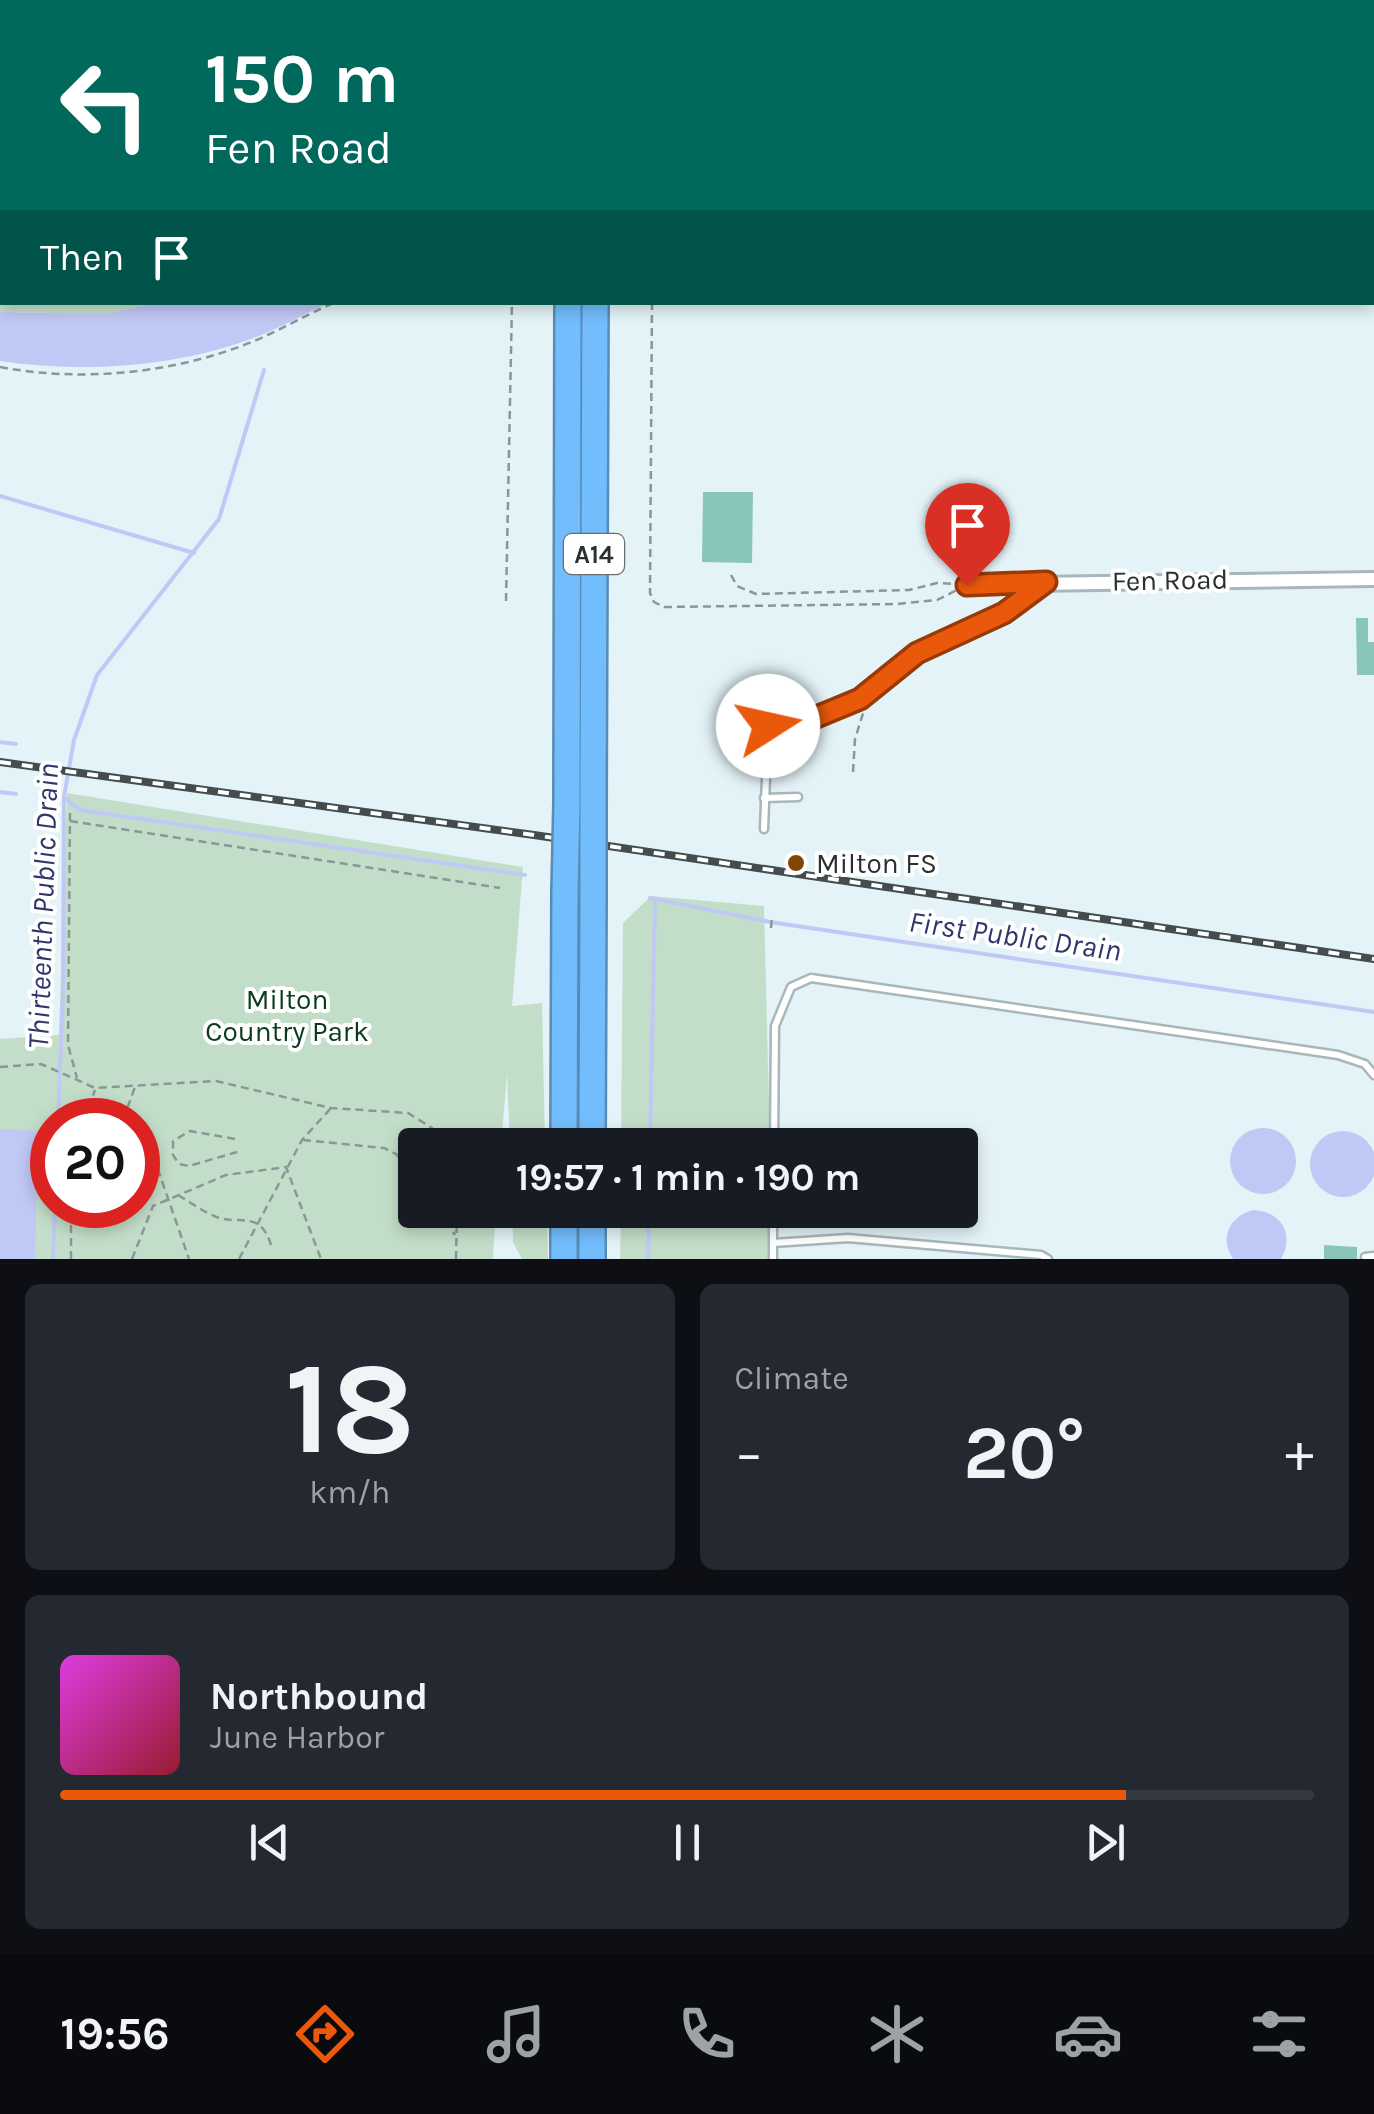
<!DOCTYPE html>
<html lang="en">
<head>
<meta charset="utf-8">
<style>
	:root { --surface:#171b24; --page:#242831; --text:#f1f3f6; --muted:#9ea1a6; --line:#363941; --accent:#ea580c }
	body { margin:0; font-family:Karla,sans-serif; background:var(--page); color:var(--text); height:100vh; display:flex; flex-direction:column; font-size:38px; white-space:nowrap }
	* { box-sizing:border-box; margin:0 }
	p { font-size:32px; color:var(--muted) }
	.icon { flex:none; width:55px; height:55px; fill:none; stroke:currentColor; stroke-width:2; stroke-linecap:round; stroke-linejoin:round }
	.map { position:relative; height:1259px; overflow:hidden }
	.panel { display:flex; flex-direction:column; gap:25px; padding:25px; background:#0d0f14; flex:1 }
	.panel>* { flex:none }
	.guide { position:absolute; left:0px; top:0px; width:1375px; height:305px; box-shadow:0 5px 15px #0003; background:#00695c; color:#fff; overflow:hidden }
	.speed { position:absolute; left:30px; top:1098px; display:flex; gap:20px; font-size:50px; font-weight:700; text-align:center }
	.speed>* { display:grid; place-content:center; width:130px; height:130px; border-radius:50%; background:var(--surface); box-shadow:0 5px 15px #0003; line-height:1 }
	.speed .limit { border:15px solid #d22; background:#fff; color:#111 }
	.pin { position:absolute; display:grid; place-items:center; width:85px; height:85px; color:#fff; margin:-102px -42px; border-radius:50% 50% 50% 0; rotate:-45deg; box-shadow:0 0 10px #0007 }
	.pin .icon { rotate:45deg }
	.me { position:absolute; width:110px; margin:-55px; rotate:80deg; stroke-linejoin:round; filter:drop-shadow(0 0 8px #0008) }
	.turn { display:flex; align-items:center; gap:35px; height:210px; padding:0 40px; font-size:45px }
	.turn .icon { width:130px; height:130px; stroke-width:2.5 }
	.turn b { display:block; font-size:70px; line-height:85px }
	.then { display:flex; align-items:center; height:95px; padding:0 40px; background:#0003; gap:20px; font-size:38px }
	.big { font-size:75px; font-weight:700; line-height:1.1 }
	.panel .tile { flex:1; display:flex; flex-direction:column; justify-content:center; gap:15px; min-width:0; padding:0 35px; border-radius:15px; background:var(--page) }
	.panel .dial { align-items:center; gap:0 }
	.dial b { font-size:130px; line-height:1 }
	.song { display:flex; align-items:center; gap:30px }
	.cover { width:120px; height:120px; border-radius:15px; background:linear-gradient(135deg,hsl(300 70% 55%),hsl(350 70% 35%)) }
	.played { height:10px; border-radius:5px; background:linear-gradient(90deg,var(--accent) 85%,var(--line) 85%) }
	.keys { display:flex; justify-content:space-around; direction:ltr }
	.heat { display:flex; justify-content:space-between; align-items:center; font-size:55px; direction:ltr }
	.panel .tiles { flex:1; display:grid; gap:25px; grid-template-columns:1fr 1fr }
	.tile:last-child { grid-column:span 2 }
	.trip { position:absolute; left:398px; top:1128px; width:580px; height:100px; border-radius:10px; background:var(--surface); box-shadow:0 5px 15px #0003; font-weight:700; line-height:100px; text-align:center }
	.tab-bar { display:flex; height:160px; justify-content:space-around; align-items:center; background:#090b0e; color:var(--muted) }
	.tab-bar .icon { width:70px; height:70px }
	.tab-bar .active { color:var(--accent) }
	.tab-bar b { font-size:45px; color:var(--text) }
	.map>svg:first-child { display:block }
</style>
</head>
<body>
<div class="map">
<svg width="1374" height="1259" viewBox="0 0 1374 1259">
	<rect width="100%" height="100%" fill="#e3f3f7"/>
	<!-- green -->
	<g fill="#c3dec8" fill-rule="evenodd">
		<path d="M657 0H1306L657 2Z"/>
		<path d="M0 244 2 302 154 303 107 314 0 312Z"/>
		<path d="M67 793 523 867 512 1006 542 1003 545 1145H510L507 1074 501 1145H415V1210H496L493 1259H0V1039L59 1035ZM52 1120H138V1205H52Z"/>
		<path d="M651 896 764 906 770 1145H621L623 923Z"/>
		<path d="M512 1210H547L548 1259H522L513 1242Z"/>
		<path d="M621 1210H771L770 1259H620Z"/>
	</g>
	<!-- water -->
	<g fill="#c0c8f5">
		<path d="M154 303V302L329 303C308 312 288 324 266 333 184 367 87 374 0 361V312L107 314Z"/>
		<circle cx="1263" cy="1161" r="33"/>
		<path d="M0 1129 38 1131 35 1259H0Z"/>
		<circle cx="1343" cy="1164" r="33"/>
		<path d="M1253 1210C1281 1211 1295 1234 1281 1259H1233C1219 1238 1229 1217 1253 1210Z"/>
	</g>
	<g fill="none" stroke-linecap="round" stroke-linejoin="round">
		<!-- stream -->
		<g stroke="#c0c8f5" stroke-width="4">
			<path d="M174 2V0"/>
			<path d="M0 239 2 240"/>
			<path d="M0 496 194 553"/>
			<path d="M0 742 16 744"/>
			<path d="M0 792 16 794"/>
			<path d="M64 797 80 810 525 875"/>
			<path d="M650 898 770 922 1374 1012"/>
			<path d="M58 1120 63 994 64 797 74 740 97 675 219 519 264 370"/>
			<path d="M650 1145 655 900"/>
			<path d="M53 1259 55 1205"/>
			<path d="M648 1259 649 1210"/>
		</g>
	</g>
	<!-- building -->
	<g fill="#8ac5bb">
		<path d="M703 492H753L752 563 702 562Z"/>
		<path d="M991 506 994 527 964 531 962 510Z"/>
		<path d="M1356 618H1368V642H1374V675H1357Z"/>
		<path d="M1324 1245 1357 1247V1259H1324Z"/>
	</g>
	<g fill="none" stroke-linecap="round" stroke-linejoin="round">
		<!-- lane casing -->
		<g stroke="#a8b7bb" stroke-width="11">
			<g id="lane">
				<path d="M764 798 798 797"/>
				<path d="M764 829 768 726 814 718 860 699 917 653 1004 613 1041 586"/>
				<path d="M774 1145 775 1026 791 987 811 978 1338 1055 1365 1064 1374 1075"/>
				<path d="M773 1243 848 1238 1041 1255 1048 1259"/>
				<path d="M1365 1257 1374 1256"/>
				<path d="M773 1259V1210"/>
			</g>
		</g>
		<!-- street casing -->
		<g stroke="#a8b7bb" stroke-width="18">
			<path id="street" d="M967 585 1374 579"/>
		</g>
		<!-- highway casing -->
		<g stroke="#598cb5" stroke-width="30">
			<g id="highway">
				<path d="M570 2V0"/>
				<path d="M595 2V0"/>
				<path d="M567 803 568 302"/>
				<path d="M593 805 595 302"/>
				<path d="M564 1145 565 891"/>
				<path d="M592 1145 593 899"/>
				<path d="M564 1259V1210"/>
				<path d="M592 1259V1210"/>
			</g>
		</g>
		<!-- path -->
		<g stroke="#8b9699" stroke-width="2.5" stroke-dasharray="8 5" stroke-linecap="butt">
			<path d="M508 2V0"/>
			<path d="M650 2V0"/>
			<path d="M953 2 958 0"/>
			<path d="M1372 25 1374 24"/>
			<path d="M0 260H2"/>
			<path d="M652 302 650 593 654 602 664 607 897 604 937 600 957 590"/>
			<path d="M0 367C80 382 168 374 244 345 276 333 305 315 336 302"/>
			<path d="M731 575 737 586 756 594 909 590 937 583 955 584"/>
			<path d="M506 601 512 302"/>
			<path d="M853 772 855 739 865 707"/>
			<path d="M70 813 68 1045 77 1078"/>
			<path d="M70 821 500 888"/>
			<path d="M771 928 772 916"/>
			<path d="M0 1067 41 1064 95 1088 216 1081 331 1108 408 1113 432 1128 445 1145"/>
			<path d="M84 1120 95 1090"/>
			<path d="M123 1120 135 1087"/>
			<path d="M145 1132 189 1259"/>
			<path d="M235 1139 190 1131 173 1141V1155L179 1164 189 1166 237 1152"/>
			<path d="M303 1140 384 1148 396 1154 415 1174"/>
			<path d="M178 1195C190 1202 202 1211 214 1216 238 1227 262 1207 272 1249"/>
			<path d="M439 1210 455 1235"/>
			<path d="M71 1259V1205"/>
			<path d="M132 1259 153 1206 226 1175 286 1167 321 1259"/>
			<path d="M239 1259 302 1140 331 1108"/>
			<path d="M456 1259 457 1210"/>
		</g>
		<!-- lane -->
		<use href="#lane" stroke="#fff" stroke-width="6"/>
		<!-- street -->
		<use href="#street" stroke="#fff" stroke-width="12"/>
		<!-- highway -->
		<use href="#highway" stroke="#72bdfc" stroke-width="25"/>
		<!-- rail casing -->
		<g stroke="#444c4e" stroke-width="8">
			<path id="rail" d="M0 762 534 835 1374 959"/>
		</g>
		<!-- rail -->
		<use href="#rail" stroke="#fff" stroke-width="4" stroke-dasharray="11" stroke-linecap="butt"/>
		<!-- highway-bridge casing -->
		<g stroke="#598cb5" stroke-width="30" stroke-linecap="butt">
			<g id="highway-bridge">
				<path d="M593 805V899"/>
				<path d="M565 891 567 803"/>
			</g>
		</g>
		<!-- highway-bridge -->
		<use href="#highway-bridge" stroke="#72bdfc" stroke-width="25"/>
	</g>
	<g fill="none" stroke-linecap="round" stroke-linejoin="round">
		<!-- route casing -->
		<g stroke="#983908" stroke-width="25">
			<path id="route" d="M768 726 814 718 860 699 917 653 1004 613 1046 582 967 585"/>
		</g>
		<!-- route -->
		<use href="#route" stroke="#ea580c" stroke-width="18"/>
	</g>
	<!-- markers -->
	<circle fill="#834506" stroke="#fff" stroke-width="4" cx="796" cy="863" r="10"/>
	<g text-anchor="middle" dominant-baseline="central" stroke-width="8" stroke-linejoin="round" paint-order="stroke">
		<!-- shield labels -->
		<rect fill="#fff" stroke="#6a6e70" stroke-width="2.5" x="564" y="534" width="60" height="40" rx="8"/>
		<g font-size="25" font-weight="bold" fill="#2a3032">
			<text x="594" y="554">A14</text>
		</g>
		<!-- street labels -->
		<g font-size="28" fill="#2a3032" stroke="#fff">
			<text transform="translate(1170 580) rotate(-1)">Fen Road</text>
		</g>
		<!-- poi labels -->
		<g font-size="28" fill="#2a3032" stroke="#fff" text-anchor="start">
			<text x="816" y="863">Milton FS</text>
		</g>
		<!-- park labels -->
		<g font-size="28" fill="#0a3b1c" stroke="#fff">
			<text x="287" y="999">Milton<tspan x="287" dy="32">Country Park</tspan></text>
		</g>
		<!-- water labels -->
		<g font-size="30" font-style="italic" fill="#30356c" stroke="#fff">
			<text transform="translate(43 906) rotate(-88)">Thirteenth Public Drain</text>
			<text transform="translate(1015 936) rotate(8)">First Public Drain</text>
		</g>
	</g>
</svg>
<div class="speed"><div class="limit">20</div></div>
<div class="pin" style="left:967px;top:585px;background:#d93025"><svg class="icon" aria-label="arrive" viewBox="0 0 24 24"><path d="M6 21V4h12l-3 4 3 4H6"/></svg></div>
<svg class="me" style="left:768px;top:726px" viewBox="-20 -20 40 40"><circle r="19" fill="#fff"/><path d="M0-13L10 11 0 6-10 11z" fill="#ea580c"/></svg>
<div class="trip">19:57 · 1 min · 190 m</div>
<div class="guide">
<div class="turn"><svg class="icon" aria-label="left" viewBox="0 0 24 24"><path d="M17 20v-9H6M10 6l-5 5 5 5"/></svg><div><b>150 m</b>Fen Road</div></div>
<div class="then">Then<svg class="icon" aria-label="arrive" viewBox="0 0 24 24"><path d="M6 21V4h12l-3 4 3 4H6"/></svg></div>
</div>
</div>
<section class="panel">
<div class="tiles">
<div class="tile dial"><b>18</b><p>km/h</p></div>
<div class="tile"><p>Climate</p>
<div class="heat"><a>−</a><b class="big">20°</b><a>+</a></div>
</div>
<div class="tile">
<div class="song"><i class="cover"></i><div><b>Northbound</b><p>June Harbor</p></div></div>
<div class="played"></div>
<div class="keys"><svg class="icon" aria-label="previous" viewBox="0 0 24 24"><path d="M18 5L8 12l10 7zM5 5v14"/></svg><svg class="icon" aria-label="pause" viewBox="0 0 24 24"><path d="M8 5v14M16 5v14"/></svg><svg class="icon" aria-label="next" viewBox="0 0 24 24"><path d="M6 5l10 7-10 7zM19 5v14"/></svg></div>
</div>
</div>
</section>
<nav class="tab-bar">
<b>19:56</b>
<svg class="icon active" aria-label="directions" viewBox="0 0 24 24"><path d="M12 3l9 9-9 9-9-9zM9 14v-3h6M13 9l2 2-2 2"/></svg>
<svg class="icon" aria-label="music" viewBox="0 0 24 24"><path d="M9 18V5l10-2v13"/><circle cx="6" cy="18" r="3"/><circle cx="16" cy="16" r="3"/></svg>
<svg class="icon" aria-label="phone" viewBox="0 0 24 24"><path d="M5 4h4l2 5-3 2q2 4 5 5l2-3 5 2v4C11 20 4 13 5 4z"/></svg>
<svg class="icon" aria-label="climate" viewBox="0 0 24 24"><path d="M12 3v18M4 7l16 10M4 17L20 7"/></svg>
<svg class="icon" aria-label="car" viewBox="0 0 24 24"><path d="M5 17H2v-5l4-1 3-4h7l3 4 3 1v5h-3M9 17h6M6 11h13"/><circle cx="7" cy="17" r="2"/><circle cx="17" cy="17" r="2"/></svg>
<svg class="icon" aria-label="filters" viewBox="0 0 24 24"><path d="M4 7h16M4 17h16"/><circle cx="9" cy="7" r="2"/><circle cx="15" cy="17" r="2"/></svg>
</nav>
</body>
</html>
